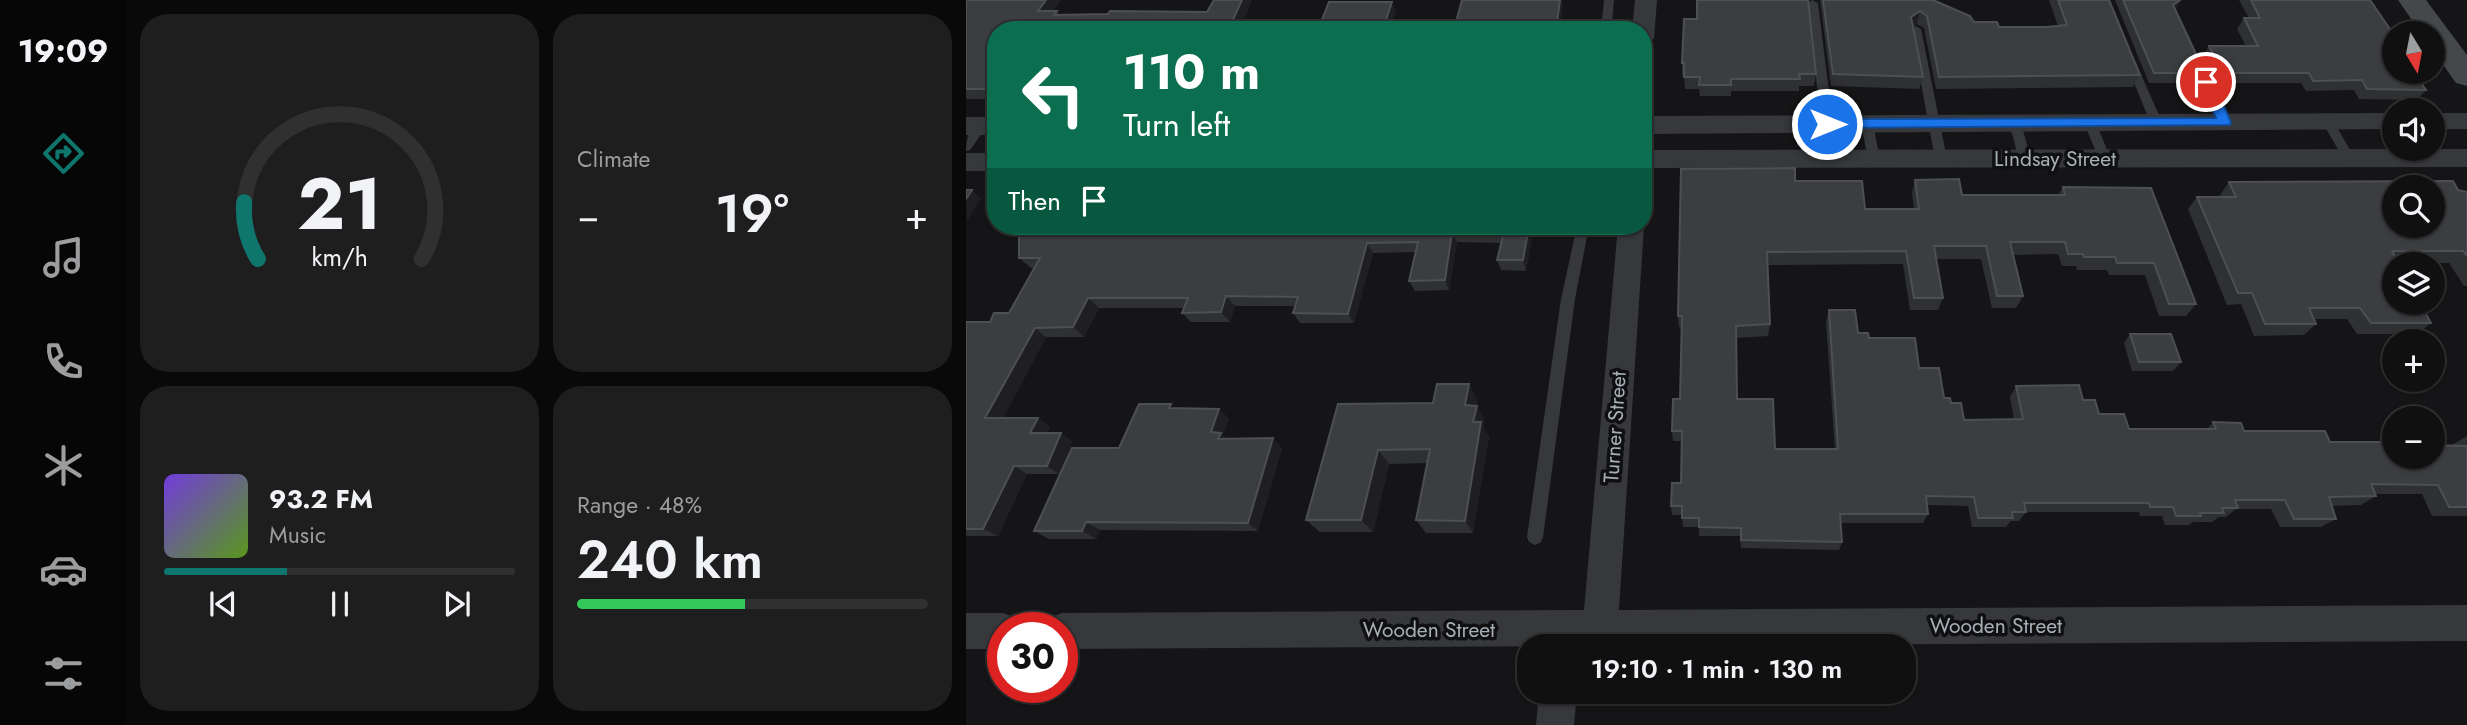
<!DOCTYPE html>
<html lang="en">
<head>
<meta charset="utf-8">
<style>
	:root { --surface:#101011; --page:#1e1e1f; --text:#f1f3f6; --muted:#9c9d9f; --line:#303031; --accent:#0f766e }
	body { margin:0; font-family:Jost,sans-serif; background:var(--page); color:var(--text); height:100vh; display:flex; flex-direction:column; font-size:26px; white-space:nowrap }
	* { box-sizing:border-box; margin:0 }
	p { font-size:23px; color:var(--muted) }
	.icon { flex:none; width:38px; height:38px; fill:none; stroke:currentColor; stroke-width:2; stroke-linecap:round; stroke-linejoin:round }
	.map { position:relative; flex:1; overflow:hidden }
	.sheet { display:flex; flex-direction:column; gap:14px; padding:14px; background:#090909; width:840px }
	.sheet>* { flex:none }
	.guide { position:absolute; left:21px; top:21px; width:665px; height:214px; border-radius:28px; box-shadow:0 2px 5px #0004,0 0 0 2px var(--line); background:#0b6e4f; color:#fff; overflow:hidden }
	.needle { width:46px; rotate:170deg }
	.controls { position:absolute; left:1416px; top:21px; display:grid; gap:14px }
	.controls a { display:grid; place-items:center; width:63px; height:63px; border-radius:50%; background:var(--surface); box-shadow:0 2px 5px #0004,0 0 0 2px var(--line); font-size:35px }
	.speed { position:absolute; left:21px; top:612px; display:flex; gap:14px; font-size:35px; font-weight:700; text-align:center }
	.speed>* { display:grid; place-content:center; width:91px; height:91px; border-radius:50%; background:var(--surface); box-shadow:0 2px 5px #0004,0 0 0 2px var(--line); line-height:1 }
	.speed .limit { border:10px solid #d22; background:#fff; color:#111 }
	.pin { position:absolute; display:grid; place-items:center; width:60px; height:60px; color:#fff; margin:-30px; border:4px solid #fff; border-radius:50%; box-shadow:0 2px 7px #0007 }
	.me { position:absolute; width:77px; margin:-38px; rotate:90deg; stroke-linejoin:round; filter:drop-shadow(0 0 5px #0008) }
	.turn { display:flex; align-items:center; gap:24px; height:147px; padding:0 21px; font-size:32px }
	.turn .icon { width:91px; height:91px; stroke-width:2.5 }
	.turn b { display:block; font-size:49px; line-height:60px }
	.then { display:flex; align-items:center; height:66px; padding:0 21px; background:#0003; gap:14px; font-size:26px }
	.big { font-size:52px; font-weight:600; line-height:1.1 }
	.sheet .tile { flex:1; display:flex; flex-direction:column; justify-content:center; gap:10px; min-width:0; padding:0 24px; border-radius:28px; background:var(--page) }
	.sheet .dial { align-items:center; gap:0 }
	.dial svg { height:182px; overflow:visible; fill:none; stroke:var(--line); stroke-width:7; stroke-linecap:round; text-anchor:middle }
	.dial text { fill:var(--text); stroke:none }
	.song { display:flex; align-items:center; gap:21px }
	.cover { width:84px; height:84px; border-radius:10px; background:linear-gradient(135deg,hsl(260 70% 55%),hsl(90 70% 35%)) }
	.played { height:7px; border-radius:4px; background:linear-gradient(90deg,var(--accent) 35%,var(--line) 35%) }
	.keys { display:flex; justify-content:space-around; direction:ltr }
	.heat { display:flex; justify-content:space-between; align-items:center; font-size:38px; direction:ltr }
	.charge { height:10px; border-radius:5px; background:linear-gradient(90deg,#34c759 48%,var(--line) 0) }
	.sheet .tiles { flex:1; display:grid; gap:14px; grid-template-columns:repeat(2,1fr) }
	.trip { position:absolute; left:551px; top:634px; width:399px; height:70px; border-radius:28px; background:var(--surface); box-shadow:0 2px 5px #0004,0 0 0 2px var(--line); font-weight:600; line-height:70px; text-align:center }
	main { display:flex; flex:1; min-height:0 }
	.tabs { display:flex; flex-direction:column; width:126px; justify-content:space-around; align-items:center; background:#060607; color:var(--muted) }
	.tabs .icon { width:49px; height:49px }
	.tabs .current { color:var(--accent) }
	.tabs b { font-size:32px; color:var(--text) }
	.map>svg:first-child { display:block }
</style>
</head>
<body>
<main>
<nav class="tabs">
<b>19:09</b>
<svg class="icon current" aria-label="directions" viewBox="0 0 24 24"><path d="M12 3l9 9-9 9-9-9zM9 14v-3h6M13 9l2 2-2 2"/></svg>
<svg class="icon" aria-label="music" viewBox="0 0 24 24"><path d="M9 18V5l10-2v13"/><circle cx="6" cy="18" r="3"/><circle cx="16" cy="16" r="3"/></svg>
<svg class="icon" aria-label="phone" viewBox="0 0 24 24"><path d="M5 4h4l2 5-3 2q2 4 5 5l2-3 5 2v4C11 20 4 13 5 4z"/></svg>
<svg class="icon" aria-label="climate" viewBox="0 0 24 24"><path d="M12 3v18M4 7l16 10M4 17L20 7"/></svg>
<svg class="icon" aria-label="car" viewBox="0 0 24 24"><path d="M5 17H2v-5l4-1 3-4h7l3 4 3 1v5h-3M9 17h6M6 11h13"/><circle cx="7" cy="17" r="2"/><circle cx="17" cy="17" r="2"/></svg>
<svg class="icon" aria-label="filters" viewBox="0 0 24 24"><path d="M4 7h16M4 17h16"/><circle cx="9" cy="7" r="2"/><circle cx="15" cy="17" r="2"/></svg>
</nav>
<section class="sheet">
<div class="tiles">
<div class="tile dial"><svg viewBox="0 0 100 80">
<path d="M14 69A42 42 0 1 1 86 69"/>
<path d="M14 69A42 42 0 0 1 8 44" stroke="#0f766e"/>
<text x="50" y="56" font-size="32" font-weight="700">21</text>
<text x="50" y="72" font-size="11">km/h</text>
</svg></div>
<div class="tile"><p>Climate</p>
<div class="heat"><a>−</a><b class="big">19°</b><a>+</a></div>
</div>
<div class="tile">
<div class="song"><i class="cover"></i><div><b>93.2 FM</b><p>Music</p></div></div>
<div class="played"></div>
<div class="keys"><svg class="icon" aria-label="previous" viewBox="0 0 24 24"><path d="M18 5L8 12l10 7zM5 5v14"/></svg><svg class="icon" aria-label="pause" viewBox="0 0 24 24"><path d="M8 5v14M16 5v14"/></svg><svg class="icon" aria-label="next" viewBox="0 0 24 24"><path d="M6 5l10 7-10 7zM19 5v14"/></svg></div>
</div>
<div class="tile"><p>Range · 48%</p><b class="big">240 km</b><div class="charge"></div></div>
</div>
</section>
<div class="map">
<svg width="1501" height="725" viewBox="0 0 1501 725">
	<rect width="100%" height="100%" fill="#151517"/>
	<g fill="none" stroke-linecap="round" stroke-linejoin="round">
		<!-- lane -->
		<g fill="#36383b" fill-rule="evenodd">
			<path d="M638 0H648L646 24H678L683 27 678 30H635Z"/>
			<path d="M846 0 852 3 867 124 861 128 855 124 842 3Z"/>
			<path d="M950 26 955 29 981 159 975 163 969 159 945 29Z"/>
			<path d="M1229 54 1234 58 1265 122 1263 125H1255L1253 122 1224 58Z"/>
			<path d="M1165 59 1170 63 1196 122 1194 125 1190 126 1184 122 1160 63Z"/>
			<path d="M1362 118 1366 119 1387 155V161H1379L1356 122Z"/>
			<path d="M1049 119 1055 123 1065 159 1059 163 1053 159 1043 123Z"/>
			<path d="M1124 119 1130 123 1145 159 1143 162H1135L1133 159 1118 123Z"/>
			<path d="M901 120 907 124 914 159 908 163 902 159 895 124Z"/>
			<path d="M15 122 21 126 4 150 0 151C0 139 3 127 15 122Z"/>
			<path d="M611 226H623L609 299 577 537 575 542 569 545 563 542 561 537 595 299Z"/>
		</g>
		<!-- street -->
		<g fill="#36383b" fill-rule="evenodd">
			<path d="M669 0H691L688 38 685 43 677 45V30H666Z"/>
			<path d="M1428 113V129L677 134V116Z"/>
			<rect x="1466" y="113" width="35" height="16"/>
			<rect x="0" y="117" width="30" height="18"/>
			<path d="M1501 149V167L677 168V150Z"/>
			<rect x="0" y="153" width="30" height="18"/>
			<path d="M677 224 678 226 653 610 1501 605V641L96 649V628H79L83 618 96 613 618 610 652 226Z"/>
			<path d="M0 613H37L50 618 54 628H37V649H0Z"/>
			<path d="M573 691H611L608 725H570Z"/>
		</g>
		<!-- secondary -->
		<path fill="#44484b" fill-rule="evenodd" d="M1432 0H1460L1501 55V86L1490 83 1466 49V33H1455Z"/>
	</g>
	<!-- wall -->
	<g fill="#2e3032">
		<path d="M0 0H95L87 11H91L94 15 241 12 248 0H286L273 30H30V99H0Z"/>
		<path d="M854 0H967L1008 22 1033 27 1092 26 1083 0H1143L1174 75 1167 87 970 89 958 28 951 24 947 27 957 77 953 89 865 86Z"/>
		<path d="M1149 0H1215L1209 10 1239 73 1232 83H1183Z"/>
		<path d="M1273 0H1404L1457 78 1454 81 1460 90 1451 100 1393 99 1388 90 1340 91 1335 83H1252L1237 56 1243 46H1280L1271 29 1278 18H1283Z"/>
		<path d="M731 19 850 74 848 86H833V91H765V96H734L733 89H719L718 75H716V63Z"/>
		<path d="M949 180 996 195H1092L1097 187 1185 188 1230 304 1220 316H1193L1179 275H1143L1141 270H1111L1110 266H1096L1092 254 1047 255 1057 296 1050 308H1026L1015 259H970L977 298 972 310H944L937 264 801 265 804 324 802 336 770 338 771 399 809 449H869L860 322 863 310 892 333 953 368 978 398 985 403 998 420 1048 419 1044 397 1050 386 1117 400 1133 414 1163 429H1241L1247 422 1278 431 1364 442 1428 457 1484 446 1501 436V516H1466L1456 494H1409L1410 496 1395 505 1366 506 1370 519 1355 527H1314L1305 509H1270L1260 517H1253L1246 522H1227L1223 525H1199L1196 516H1174L1173 512H1060L1053 521H1045L1040 527H1006L1002 506 961 505 962 514 957 523H875L876 542 873 550 775 548 774 536H733V527H717L716 515H706L705 506 715 483 716 441H707L706 431 714 399 716 327H713L712 316 829 181 899 209H948L946 193Z"/>
		<path d="M1263 182 1492 190 1501 192V286H1498L1483 263H1432L1465 323 1451 334H1391L1381 319H1348L1350 324 1338 335 1288 336 1275 304 1261 305 1222 209 1231 197H1255L1254 195Z"/>
		<path d="M53 226H568L560 271 535 270 531 260 535 243 491 242 483 290 449 291 443 281 450 252 407 253 388 323H334L327 313 329 306H269L264 322H225L216 313 218 308H133L118 337H80L37 418H72L84 427 81 433 107 441 93 474H61L32 536H0V322H24L43 313 68 268H65L53 258Z"/>
		<path d="M1164 334 1215 362 1207 371H1166L1158 343Z"/>
		<path d="M511 399 510 406 518 420 517 426 523 437 507 533H460L450 520 461 463 423 464 407 532H354L340 520 372 404 467 403Z"/>
		<path d="M210 408 263 418 257 435 262 439 316 448 292 531 134 530 130 539H83L68 531Z"/>
	</g>
	<!-- shaded-wall -->
	<g fill="#1f1f21">
		<path d="M80 0H95L80 22 72 11Z"/>
		<path d="M276 0H286L273 30H262Z"/>
		<path d="M594 0H596L597 5 593 30H590Z"/>
		<path d="M1215 0 1210 10 1202 16 1207 5Z"/>
		<path d="M426 2 430 12 424 30 419 23Z"/>
		<path d="M954 11 951 24 942 29 945 17Z"/>
		<path d="M28 79 30 81V99L21 89Z"/>
		<path d="M6 190 15 199 1 221 0 199Z"/>
		<path d="M563 226H568L560 271 557 260Z"/>
		<path d="M486 232 491 242 483 290 479 280Z"/>
		<path d="M401 243 407 253 388 323 382 314Z"/>
		<path d="M260 296 269 306 264 322 255 312Z"/>
		<path d="M122 298 133 308 118 337 107 327Z"/>
		<path d="M69 328 80 337 33 427 19 418Z"/>
		<path d="M503 384 511 399 507 420 499 405Z"/>
		<path d="M511 406 518 420 517 426 523 437 507 533 499 521 507 422Z"/>
		<path d="M253 409 263 418 257 435 265 442 263 448 245 432Z"/>
		<path d="M72 418 84 427 77 441 64 433Z"/>
		<path d="M95 433 107 441 93 474 81 466Z"/>
		<path d="M307 438 316 448 292 531 282 523Z"/>
		<path d="M412 450 423 464 407 532 395 520Z"/>
		<path d="M48 466 61 474 32 536 17 529Z"/>
		<path d="M120 522 134 530 130 539 116 531Z"/>
	</g>
	<!-- building -->
	<g fill="#3b3d40" stroke="#4c4f53" stroke-width="2" fill-rule="evenodd">
		<path d="M0 0H80L72 11H91L88 15 142 14 144 11 241 12 248 0H276L262 30H30V79H28L21 89H0Z"/>
		<path d="M496 0H594L590 30H488Z"/>
		<path d="M731 0H842L850 74H833L834 79H765V85H733L734 77H718V63H716L718 19H731Z"/>
		<path d="M857 0H967L1004 16 1008 22H1031L1033 27H1081L1101 25 1092 0H1143L1174 75 973 77 961 16 954 11 945 17 957 77 867 74Z"/>
		<path d="M1157 0H1214L1207 5 1239 73H1188Z"/>
		<path d="M1285 0H1404L1428 35V72H1452L1457 78H1452L1460 90 1401 89 1396 80 1347 81 1343 73H1258L1243 46H1292L1278 18H1294Z"/>
		<path d="M363 2H426L419 23H441L440 30H352Z"/>
		<path d="M829 168V181H896L899 209H953L949 180 993 179 996 195H1099L1097 187 1185 188 1230 304H1203L1188 263H1151L1149 257H1118L1117 254H1102L1099 242H1044L1057 296H1031L1020 246H968L977 298H948L940 251 801 252 804 324 770 326 771 399H807L809 449H872L863 310H889L892 333H902L903 338H949L953 368H973L978 398H984L985 403H995L998 420 1057 419 1050 386 1113 385 1117 400H1129L1133 414H1158L1163 429H1250L1247 422 1275 423 1278 431H1359L1364 442H1428V457H1466V445L1501 446V507H1483L1472 485 1405 484 1410 496 1363 497 1370 519H1328L1319 500H1269L1272 508H1256L1258 513H1234L1235 516H1210L1207 507H1184L1183 503H1058L1060 512H1046L1047 518H1012L1008 497 960 496 962 514H874L876 542 775 540V528L733 527V518H716V506H705L706 483H715L716 431H706L707 399H714L716 316H712L715 169Z"/>
		<path d="M1487 181 1492 190 1501 192V256L1497 251H1426L1433 264H1428V303H1454L1465 323H1405L1394 308H1343L1350 324H1299L1286 293H1272L1231 197H1270L1263 182ZM1428 187H1466V226H1428Z"/>
		<path d="M0 190H6L0 199Z"/>
		<path d="M53 226H563L557 260H531L538 232H486L479 280 443 281 452 242 401 243 382 314 327 313 332 297 260 296 255 312 216 313 222 298H122L107 327 69 328 19 418H72L64 433H95L81 466H48L17 529H0V322H24L28 313H43L74 258H53Z"/>
		<path d="M1164 334H1205L1215 362H1173Z"/>
		<path d="M471 384H503L499 405 511 406 507 422H515L499 521 450 520 464 449 412 450 395 520H340L372 404 467 403Z"/>
		<path d="M173 404H205L203 408 253 409 245 432 255 433 252 439 307 438 282 523 120 522 116 531H68L106 448H153Z"/>
	</g>
	<!-- route -->
	<path fill="#1a73e8" stroke="#114b97" stroke-width="2" d="M1240 77 1247 82 1265 122 1264 125 861 128 854 124 861 119 1250 118 1234 82Z"/>
	<g text-anchor="middle" dominant-baseline="central" stroke-width="7" stroke-linejoin="round" paint-order="stroke">
		<!-- street labels -->
		<g font-size="21" fill="#a7afb6" stroke="#101012">
			<text x="1089" y="159">Lindsay Street</text>
			<text transform="translate(649 427) rotate(-86)">Turner Street</text>
			<text x="1030" y="626">Wooden Street</text>
			<text x="463" y="630">Wooden Street</text>
		</g>
	</g>
</svg>
<div class="controls">
<a><svg class="needle" viewBox="-14 -14 28 28"><path d="M0-13l5 13h-10z" fill="#e53935"/><path d="M0 13l5-13h-10z" fill="#9c9d9f"/></svg></a>
<a><svg class="icon" aria-label="sound" viewBox="0 0 24 24"><path d="M4 9h4l5-4v14l-5-4H4zM17 9q2 3 0 6"/></svg></a>
<a><svg class="icon" aria-label="search" viewBox="0 0 24 24"><circle cx="10" cy="10" r="6"/><path d="M15 15l6 6"/></svg></a>
<a><svg class="icon" aria-label="layers" viewBox="0 0 24 24"><path d="M12 4l9 5-9 5-9-5zM3 14l9 5 9-5"/></svg></a>
<a>+</a>
<a>−</a>
</div>
<div class="speed"><div class="limit">30</div></div>
<div class="pin" style="left:1240px;top:82px;background:#d93025"><svg class="icon" aria-label="arrive" viewBox="0 0 24 24"><path d="M6 21V4h12l-3 4 3 4H6"/></svg></div>
<svg class="me" style="left:861px;top:124px" viewBox="-20 -20 40 40"><circle r="17" fill="#1a73e8" stroke="#fff" stroke-width="3"/><path d="M0-11L8 9 0 5-8 9z" fill="#fff"/></svg>
<div class="trip">19:10 · 1 min · 130 m</div>
<div class="guide">
<div class="turn"><svg class="icon" aria-label="left" viewBox="0 0 24 24"><path d="M17 20v-9H6M10 6l-5 5 5 5"/></svg><div><b>110 m</b>Turn left</div></div>
<div class="then">Then<svg class="icon" aria-label="arrive" viewBox="0 0 24 24"><path d="M6 21V4h12l-3 4 3 4H6"/></svg></div>
</div>
</div>
</main>
</body>
</html>
